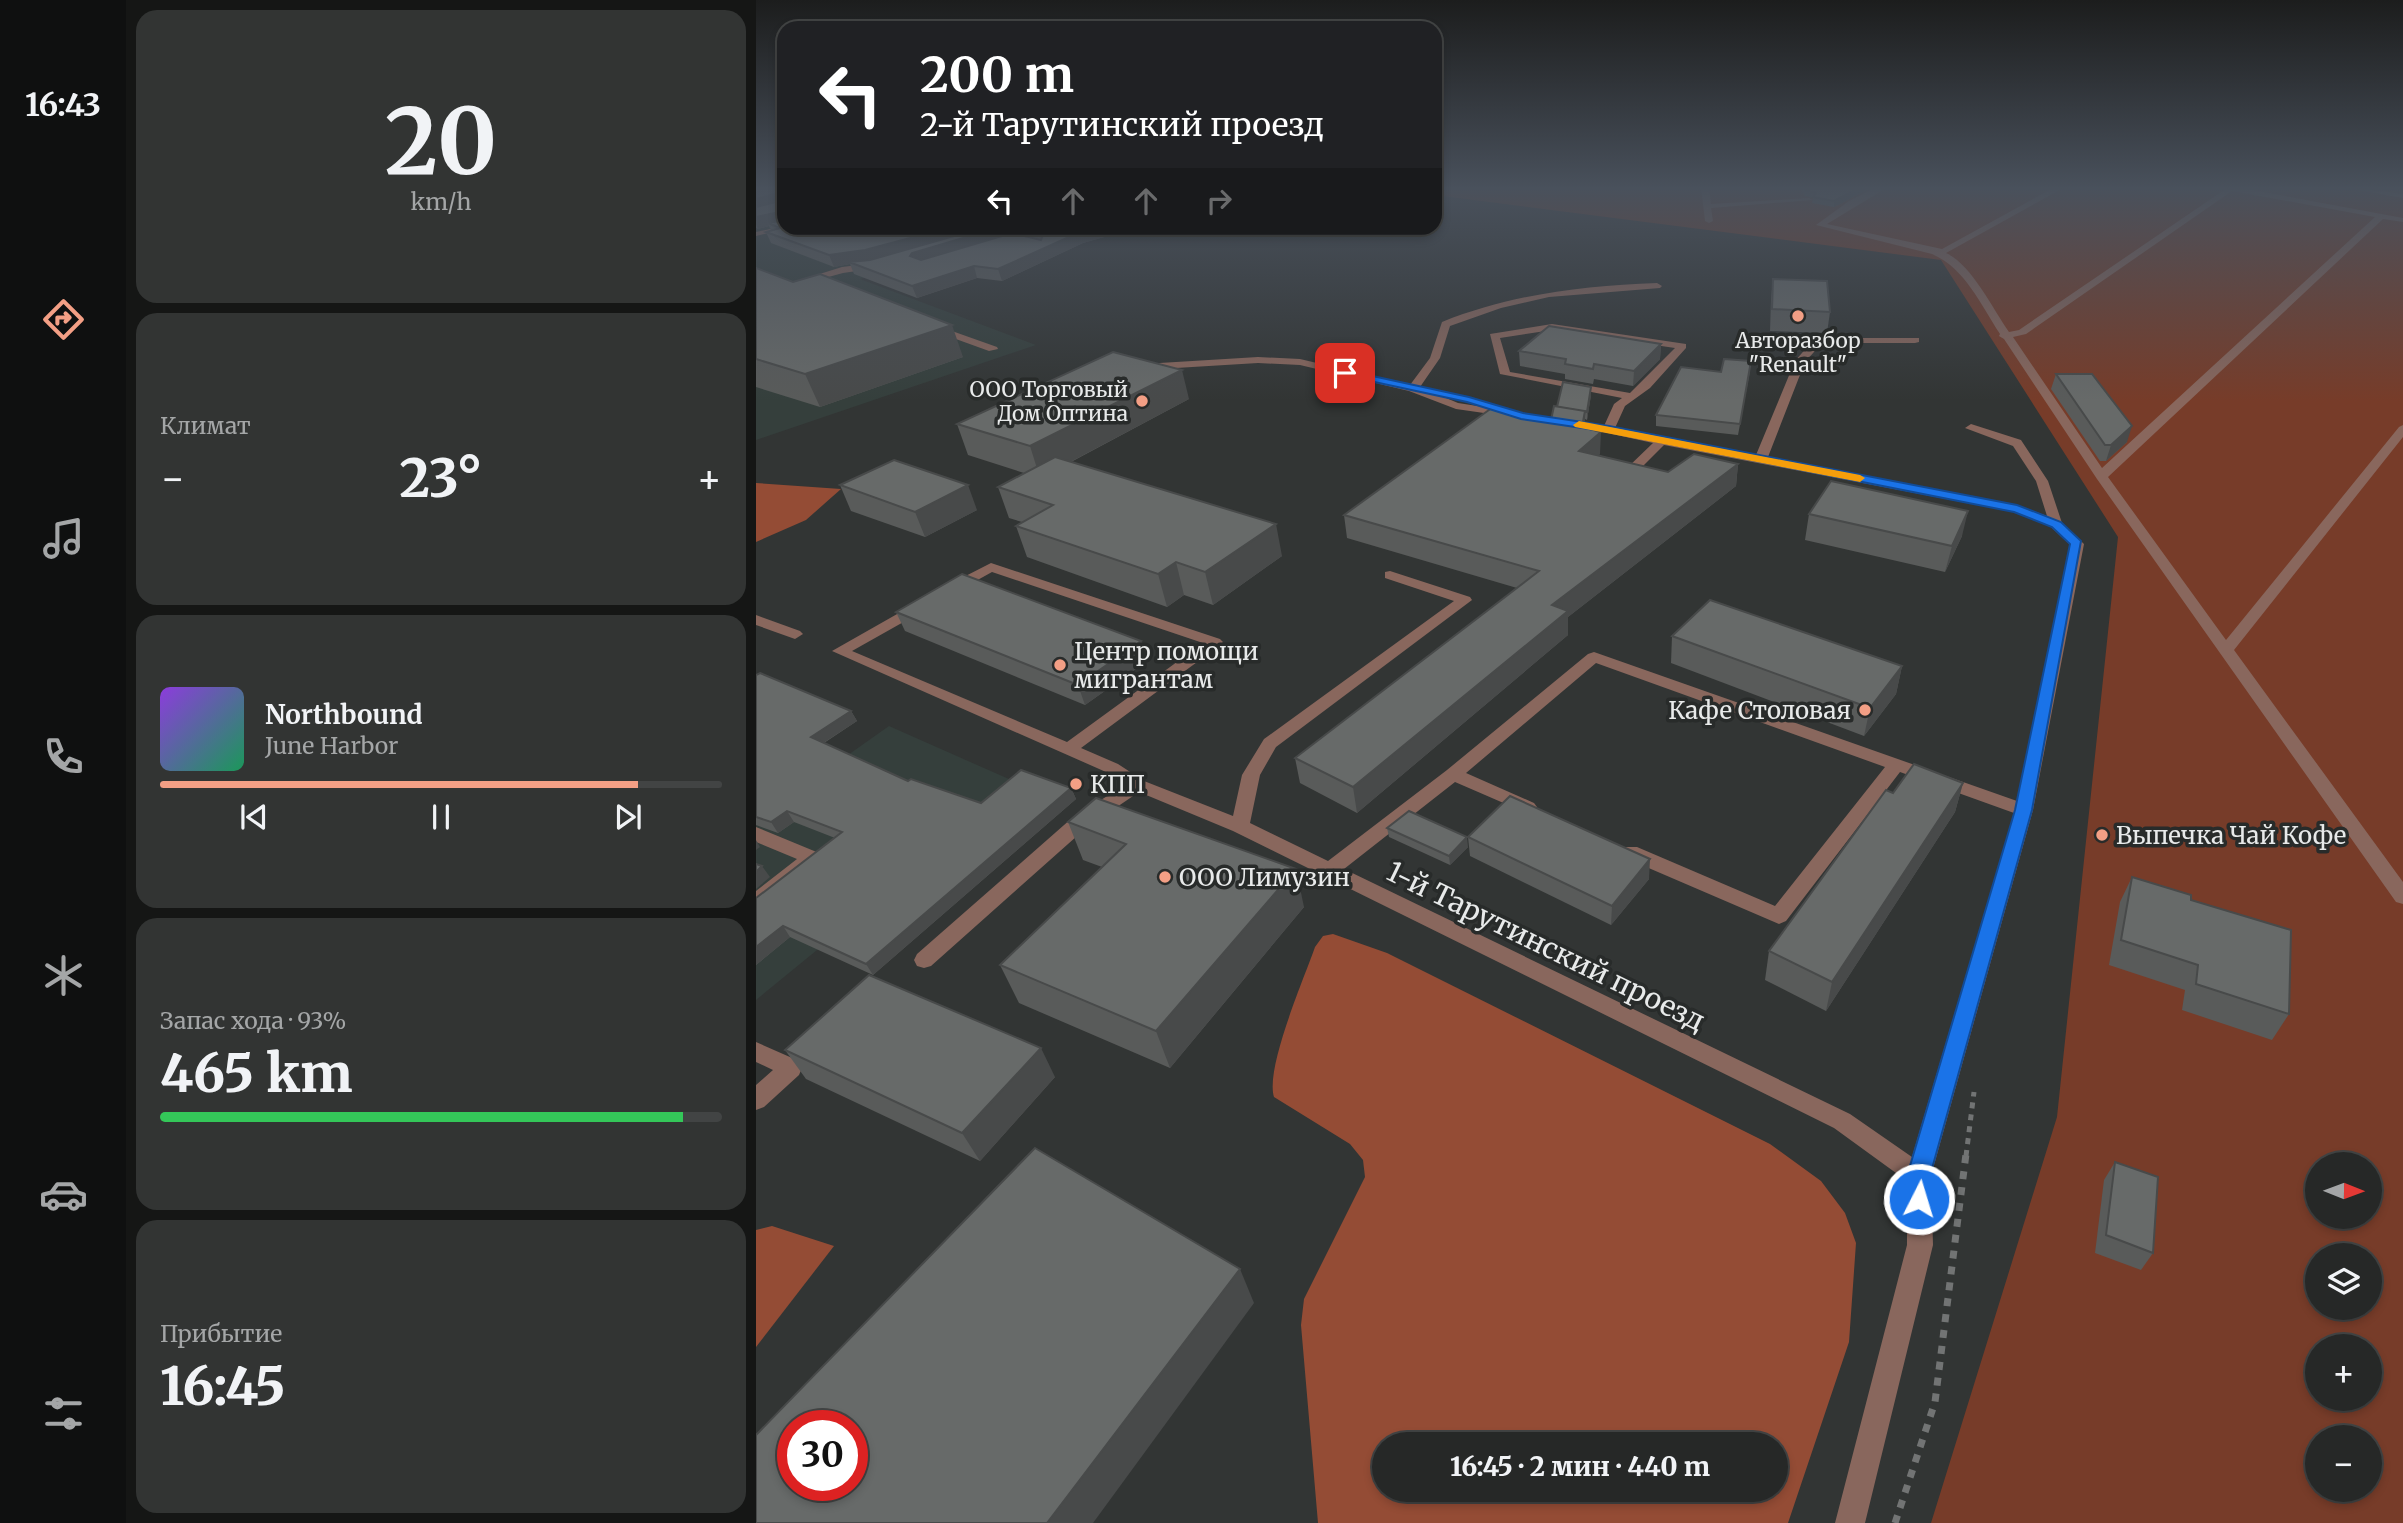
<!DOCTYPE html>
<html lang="ru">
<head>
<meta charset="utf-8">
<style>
	:root { --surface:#262827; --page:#323433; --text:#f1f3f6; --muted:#a4a6a7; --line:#424444; --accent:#f39f85 }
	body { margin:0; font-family:Merriweather,serif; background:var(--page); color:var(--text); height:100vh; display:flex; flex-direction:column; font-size:26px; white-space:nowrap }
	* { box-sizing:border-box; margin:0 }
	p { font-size:23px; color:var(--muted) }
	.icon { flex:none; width:38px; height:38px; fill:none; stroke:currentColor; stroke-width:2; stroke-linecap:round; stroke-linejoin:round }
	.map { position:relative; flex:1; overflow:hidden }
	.details { display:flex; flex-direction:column; gap:10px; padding:10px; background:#151615; width:630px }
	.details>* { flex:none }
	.guide { position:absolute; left:21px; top:21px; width:665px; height:214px; border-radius:21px; box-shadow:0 4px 10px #0003,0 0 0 2px var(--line); background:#202124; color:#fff; overflow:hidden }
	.needle { width:46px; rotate:91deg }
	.tools { position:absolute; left:1549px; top:1152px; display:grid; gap:14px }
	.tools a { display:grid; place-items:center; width:77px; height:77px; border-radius:50%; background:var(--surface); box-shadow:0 4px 10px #0003,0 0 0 2px var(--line); font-size:35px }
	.speed { position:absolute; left:21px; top:1410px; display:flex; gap:14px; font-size:35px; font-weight:700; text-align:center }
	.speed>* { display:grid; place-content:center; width:91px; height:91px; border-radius:50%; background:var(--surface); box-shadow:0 4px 10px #0003,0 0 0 2px var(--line); line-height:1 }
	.speed .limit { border:10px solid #d22; background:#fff; color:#111 }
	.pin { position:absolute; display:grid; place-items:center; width:60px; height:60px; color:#fff; margin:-30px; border-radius:14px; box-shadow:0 4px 10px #0006 }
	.me { position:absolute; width:77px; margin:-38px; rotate:5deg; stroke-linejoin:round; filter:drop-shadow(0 0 5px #0008) }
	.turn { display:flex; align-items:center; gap:24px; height:147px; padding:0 28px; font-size:32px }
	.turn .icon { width:91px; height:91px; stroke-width:2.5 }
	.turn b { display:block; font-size:49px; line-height:60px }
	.lanes { display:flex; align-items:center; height:66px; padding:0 28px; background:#0003; justify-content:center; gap:35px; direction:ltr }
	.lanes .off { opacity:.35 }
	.big { font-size:52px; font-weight:800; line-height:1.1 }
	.details .tile { flex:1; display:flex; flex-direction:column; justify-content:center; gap:10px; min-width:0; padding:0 24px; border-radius:21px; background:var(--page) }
	.details .dial { align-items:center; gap:0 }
	.dial b { font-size:91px; line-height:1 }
	.song { display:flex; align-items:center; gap:21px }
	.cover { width:84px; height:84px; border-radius:10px; background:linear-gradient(135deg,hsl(270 70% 55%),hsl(150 70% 35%)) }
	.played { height:7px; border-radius:4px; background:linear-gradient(90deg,var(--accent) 85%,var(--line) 85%) }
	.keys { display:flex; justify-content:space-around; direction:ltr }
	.heat { display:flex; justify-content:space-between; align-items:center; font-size:38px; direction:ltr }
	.charge { height:10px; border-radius:5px; background:linear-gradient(90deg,#34c759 93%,var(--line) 0) }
	.trip { position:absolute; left:616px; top:1432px; width:416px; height:70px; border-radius:35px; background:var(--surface); box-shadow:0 4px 10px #0003,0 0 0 2px var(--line); font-weight:800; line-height:70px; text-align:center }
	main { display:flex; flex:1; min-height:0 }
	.tabs { display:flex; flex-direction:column; width:126px; justify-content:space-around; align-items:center; background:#0f1010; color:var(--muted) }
	.tabs .icon { width:49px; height:49px }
	.tabs .active { color:var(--accent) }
	.tabs b { font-size:32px; color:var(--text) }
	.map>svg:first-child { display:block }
</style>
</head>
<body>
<main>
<nav class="tabs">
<b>16:43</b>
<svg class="icon active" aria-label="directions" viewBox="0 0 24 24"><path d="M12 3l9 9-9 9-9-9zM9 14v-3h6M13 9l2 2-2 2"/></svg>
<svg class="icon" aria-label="music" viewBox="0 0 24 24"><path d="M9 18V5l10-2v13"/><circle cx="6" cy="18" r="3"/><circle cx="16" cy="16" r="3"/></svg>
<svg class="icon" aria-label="phone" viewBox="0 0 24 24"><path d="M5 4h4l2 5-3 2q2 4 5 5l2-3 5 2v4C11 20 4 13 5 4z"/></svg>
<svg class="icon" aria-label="climate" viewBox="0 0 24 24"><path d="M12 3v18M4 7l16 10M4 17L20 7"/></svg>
<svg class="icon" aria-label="car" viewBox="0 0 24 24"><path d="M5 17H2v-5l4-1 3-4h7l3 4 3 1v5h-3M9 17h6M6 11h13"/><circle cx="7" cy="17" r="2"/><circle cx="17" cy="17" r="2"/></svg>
<svg class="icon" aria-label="filters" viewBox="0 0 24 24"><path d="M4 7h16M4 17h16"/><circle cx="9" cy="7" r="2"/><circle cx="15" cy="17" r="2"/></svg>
</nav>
<section class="details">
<div class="tile dial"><b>20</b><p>km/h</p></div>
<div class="tile"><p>Климат</p>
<div class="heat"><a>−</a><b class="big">23°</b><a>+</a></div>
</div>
<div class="tile">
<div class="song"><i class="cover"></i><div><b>Northbound</b><p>June Harbor</p></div></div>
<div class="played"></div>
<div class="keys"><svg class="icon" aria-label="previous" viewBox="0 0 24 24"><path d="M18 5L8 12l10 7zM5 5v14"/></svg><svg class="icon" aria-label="pause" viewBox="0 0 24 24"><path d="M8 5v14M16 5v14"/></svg><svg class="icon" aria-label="next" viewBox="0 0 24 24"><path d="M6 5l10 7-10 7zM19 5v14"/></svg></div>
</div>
<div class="tile"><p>Запас хода · 93%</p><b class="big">465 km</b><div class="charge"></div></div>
<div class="tile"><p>Прибытие</p><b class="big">16:45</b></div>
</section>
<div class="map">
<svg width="1647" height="1523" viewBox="0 0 1647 1523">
	<rect width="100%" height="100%" fill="#323534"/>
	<!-- built -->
	<g fill="#353f3c">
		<path d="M0 217 28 228H276L104 279 280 345 0 440Z"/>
		<path d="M133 726 264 784 0 1000V749L65 774Z"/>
	</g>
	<!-- green -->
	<path fill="#773c29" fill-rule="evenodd" d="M679 187H1647V1523H1175L1301 1117 1362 537 1185 260 679 195ZM1561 1164H1614V1216H1561ZM1561 1255H1614V1307H1561ZM1561 1346H1614V1398H1561ZM1561 1437H1614V1489H1561Z"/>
	<!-- forest -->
	<g fill="#944c35" fill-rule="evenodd">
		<path d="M0 483 85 489 50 520 0 542Z"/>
		<path d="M577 934 631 953 1014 1144 1065 1181 1089 1213 1100 1243 1093 1342 1032 1523H562L545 1325 548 1299 609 1177 607 1160 594 1144 518 1097C509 1068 548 979 559 947L567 936ZM628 1444H1020V1489H628Z"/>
		<path d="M16 1226 78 1246 0 1347V1230Z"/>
	</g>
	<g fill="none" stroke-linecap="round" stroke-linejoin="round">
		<!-- path-far1 -->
		<path stroke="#727474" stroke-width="5" stroke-dasharray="6 6" stroke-linecap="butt" d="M1210 1156 1218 1092"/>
		<!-- path -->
		<path stroke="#727474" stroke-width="7" stroke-dasharray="8 8" stroke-linecap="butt" d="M1139 1523 1179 1402 1210 1154"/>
		<!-- minor -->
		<g fill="#89675d" fill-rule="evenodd">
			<path d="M945 187H953L955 204 1053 198 1057 200 955 208 957 221 953 223 949 221Z"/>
			<path d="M1121 187H1132L1071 224 1186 249 1299 187H1309L1190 253C1215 264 1237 309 1253 332L1263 330 1468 190 1463 187H1481L1647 218V222L1627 219 1352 477 1470 640 1643 427 1647 425V437L1478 650 1647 882V904L1640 902 1341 479 1248 339 1243 336 1244 334C1225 305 1209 268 1176 254L1060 225 1093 201ZM1476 191 1619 217 1346 468 1257 337 1270 334Z"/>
			<path d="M1592 187 1647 194V198L1596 189Z"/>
			<path d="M28 226 34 228 0 236V232Z"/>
			<path d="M289 228H300L249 245 242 243Z"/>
			<path d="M118 263 121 268 87 273 43 285 38 282 86 267Z"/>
			<path d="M901 283 906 286 904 288 793 297 745 308 694 326 684 358 664 387 702 403 760 412V416L756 417 700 409 653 391 544 365 502 363 387 370 382 367 387 364 502 357 544 359 654 385 674 358 686 322C756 294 826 286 901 283Z"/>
			<path d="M796 324 930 344V348L894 388 869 406 859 428 1000 455 1039 361 1059 338H1163V342L1159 343H1066L1049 362 1012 457 1261 505 1291 516 1280 481 1257 446 1209 428 1215 424 1265 440 1292 481 1306 523 1328 544 1277 810 1175 1176 1177 1245 1109 1523H1079L1151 1245V1181L1078 1128 477 831 383 792 330 828 175 966 168 968 161 966 158 960 161 954 316 818 369 785 350 772 76 651 157 605H167V611L96 651 311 742 447 643 236 572 200 592H190V586L235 563 464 639 467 642 464 645 325 748 362 764 388 781 477 816 486 775 508 739 698 601 629 578V572L634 571 714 597 716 600 520 747 504 775 494 823 572 861 691 770 832 654 838 652 1261 801 1314 545 1295 527 1258 512 908 445 878 475H870V469L897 443 802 422 808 419 848 426 858 404 866 398 744 374 734 334ZM796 330 919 348 874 393 754 372 744 338ZM840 663 1129 767 1019 906 881 847H867L864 852 867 857 1016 921 1023 924 1030 921 1144 772 1258 813 1156 1157 1094 1114 588 869 699 782 766 811H778L781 807 778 803 710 773Z"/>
			<path d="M179 325 241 347 242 349 233 351 175 330 174 328Z"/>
			<path d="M0 615 44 631 47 634 39 639 0 625Z"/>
			<path d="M0 827 63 853 66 858 7 907 0 909V891L41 859 0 842Z"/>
			<path d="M0 1042 43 1061 46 1068 43 1075 8 1107 0 1110V1085L17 1070 0 1062Z"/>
		</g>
	</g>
	<!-- wall -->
	<g fill="#595b5a" fill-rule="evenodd">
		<path d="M0 187H28V228H380L327 243 246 281 221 278 161 298 98 274 94 264 78 267 15 243 10 232 15 230 13 226 2 229 0 228ZM274 230 277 238 260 234Z"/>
		<path d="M802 187H826L825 189Z"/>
		<path d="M1044 187H1116L1078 207 1056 203 1057 198 1049 196Z"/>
		<path d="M0 268 207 357 64 407 0 387Z"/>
		<path d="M1017 279 1074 312 1071 333 1014 331 1015 299Z"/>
		<path d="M905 344 904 359 877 386 838 379 837 384 809 379V374L764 366 763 351Z"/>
		<path d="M994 371 982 435 900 426V415L965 372Z"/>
		<path d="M1300 374 1371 442 1350 461H1344L1295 389Z"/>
		<path d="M835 387V395L831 420 829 419V428L844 454 842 455 912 472 982 464 980 486 812 617V635L601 813 544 783 539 758 761 588 591 538 588 515 795 420 801 407Z"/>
		<path d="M433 399 315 462 526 556 457 605 428 595 411 607 271 557 260 526 266 522 253 518 242 487 268 473 212 455 201 424Z"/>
		<path d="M84 485 221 510 169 537 95 511Z"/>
		<path d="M1053 514 1206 536 1189 572 1049 540Z"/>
		<path d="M140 612 391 661 329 705 149 631Z"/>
		<path d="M916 636 1146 666 1140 694 1108 736 915 663Z"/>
		<path d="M0 675 95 711 101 721 68 743 152 781 225 803 315 788 320 799 117 975 34 937 0 965V898L79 838 38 822 22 833 0 825Z"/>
		<path d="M1207 783 1199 812 1070 1011 1009 980 1013 951 1137 793Z"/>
		<path d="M312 822 548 907 414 1068 263 1003 244 965 346 867 327 860Z"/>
		<path d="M631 828 712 847 694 865 633 837Z"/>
		<path d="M712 837 893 879 855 925 714 856Z"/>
		<path d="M1376 877 1435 900 1533 1014 1516 1040 1426 1010 1429 990 1353 965 1364 902Z"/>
		<path d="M29 1050 299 1077 224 1161 50 1079Z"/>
		<path d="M1359 1162 1397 1253 1385 1270 1339 1253 1348 1180Z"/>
	</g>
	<!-- shaded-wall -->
	<g fill="#484a4a">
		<path d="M1105 187H1116L1078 207V201Z"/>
		<path d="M25 192 28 199 0 212V199Z"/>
		<path d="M23 212 27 223H12L13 226 2 229 0 224V217Z"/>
		<path d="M192 228H238L97 264 93 262 94 264 78 267 73 255Z"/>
		<path d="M241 228H273L274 230 160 264 154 256 156 253Z"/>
		<path d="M338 228H380L327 243 246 281 242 269 324 232Z"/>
		<path d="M218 266 221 278 161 298 156 286Z"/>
		<path d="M196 325 207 357 64 407 49 374Z"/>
		<path d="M905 344 904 359 877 386 878 371Z"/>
		<path d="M426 370 433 399 284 478 274 446Z"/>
		<path d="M835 387V395L831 420V412Z"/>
		<path d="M829 411V432H845L844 454 823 473V451Z"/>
		<path d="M1376 426 1371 442 1350 461 1355 445Z"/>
		<path d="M982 464 980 486 812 617V635L601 813 597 787 796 605Z"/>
		<path d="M212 485 221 510 169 537 159 512Z"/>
		<path d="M1212 511 1206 536 1189 572 1196 546Z"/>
		<path d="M520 524 526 556 457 605 449 572Z"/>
		<path d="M420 562 428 595 411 607 402 574Z"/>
		<path d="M385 641 391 661 329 705 322 685Z"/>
		<path d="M1146 666 1140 694 1108 736 1114 708Z"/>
		<path d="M95 711 101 721 61 747 55 737Z"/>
		<path d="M1207 783 1199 812 1070 1011 1076 982Z"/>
		<path d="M315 788 320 799 117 975 110 964Z"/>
		<path d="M31 811 38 822 22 833 15 822Z"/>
		<path d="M711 837 712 847 694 865 693 856Z"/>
		<path d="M0 840 4 847 0 850Z"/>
		<path d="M894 859 893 879 855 925 856 906Z"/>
		<path d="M6 866 14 877 0 889V872Z"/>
		<path d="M540 869 548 907 414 1068 400 1031Z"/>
		<path d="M27 926 34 937 0 965V947Z"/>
		<path d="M285 1048 299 1077 224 1161 206 1133Z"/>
		<path d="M484 1269 498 1303 337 1523H291Z"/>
	</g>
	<!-- building -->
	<g fill="#676a69" stroke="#484a4a" stroke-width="2" fill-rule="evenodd">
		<path d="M0 187H28V214L23 212 0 217V207L24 201 25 192 0 199Z"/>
		<path d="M1048 187H1105L1078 201 1057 197 1060 193 1050 190Z"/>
		<path d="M28 220V228H192L109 250 73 255 10 232 24 228 12 223Z"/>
		<path d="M226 228H241L156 253 154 256 165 260 256 233 285 240 288 232 274 228H338L324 232 242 269 218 266 156 286 93 262 114 260Z"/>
		<path d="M0 268 37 282 64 274 196 325 49 374 0 359Z"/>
		<path d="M1017 279 1071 281 1074 312 1016 309Z"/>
		<path d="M793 326 905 344 878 371 838 364 837 369 809 364 810 359 763 351Z"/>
		<path d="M357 352 426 370 274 446 201 424Z"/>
		<path d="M968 359 995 361 984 424 900 415 925 367 965 372Z"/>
		<path d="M1300 374H1336L1376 426 1355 445H1349Z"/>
		<path d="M807 382 835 387 831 412 801 407Z"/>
		<path d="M798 406 829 411 826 427 845 432 823 451 912 472 938 454 982 464 796 605 812 611 597 787 539 758 783 571 588 515 737 407 795 420Z"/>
		<path d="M299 457 520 524 449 572 420 562 402 574 260 526 297 505 242 487Z"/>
		<path d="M138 460 212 485 159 512 84 485Z"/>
		<path d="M1075 481 1212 511 1196 546 1053 514Z"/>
		<path d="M206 574 385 641 322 685 140 612Z"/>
		<path d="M954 600 1146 666 1114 708 916 636Z"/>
		<path d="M4 673 95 711 55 737 152 781 155 779 225 803 265 770 315 788 110 964 27 926 0 947V898L86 832 31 811 15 822 0 817V675Z"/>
		<path d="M1158 764 1207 783 1076 982 1013 951 1130 790 1137 793Z"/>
		<path d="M754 796 894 859 856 906 712 837Z"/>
		<path d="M340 798 540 869 400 1031 244 965 370 844 312 822Z"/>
		<path d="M653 811 711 837 693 856 631 828Z"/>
		<path d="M0 864 6 866 0 872Z"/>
		<path d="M1376 877 1435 895V900L1535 930 1533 1014 1440 984 1442 965 1365 940Z"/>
		<path d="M113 975 285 1048 206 1133 29 1050Z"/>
		<path d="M279 1148 484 1269 291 1523H0V1435ZM37 1426H96V1486H37Z"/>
		<path d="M1359 1162 1402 1177 1397 1253 1350 1235Z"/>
	</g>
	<!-- sky -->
	<linearGradient id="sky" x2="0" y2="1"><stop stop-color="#1c1d1d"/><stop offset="0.47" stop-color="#49515c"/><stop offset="1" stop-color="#49515c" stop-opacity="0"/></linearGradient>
	<rect width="1647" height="401" fill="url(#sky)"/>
	<!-- route -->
	<path fill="#1a73e8" stroke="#114b97" stroke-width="2" d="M589 370 713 397 767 413 853 426 1261 505 1305 522 1325 541 1276 810 1174 1176V1199L1171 1207 1163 1210 1155 1207 1151 1176 1259 810 1314 544 1296 527 1258 512 853 432 765 419 711 402 586 375Z"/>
	<!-- slow -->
	<path fill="#f59e0b" d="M823 421 1104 475 1109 478 1104 482 819 427 817 425Z"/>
	<!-- markers -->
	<g fill="#f39f85" stroke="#282b2a" stroke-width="2.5">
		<circle cx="1042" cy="316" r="7"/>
		<circle cx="386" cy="401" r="7"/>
		<circle cx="304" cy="665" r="7"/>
		<circle cx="1109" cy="710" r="7"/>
		<circle cx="320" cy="784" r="7"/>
		<circle cx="1346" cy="835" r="7"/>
		<circle cx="409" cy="877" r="7"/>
	</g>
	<g text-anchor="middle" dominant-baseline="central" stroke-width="7" stroke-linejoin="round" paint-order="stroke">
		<!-- far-poi labels -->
		<g font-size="21" fill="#e8eaea" stroke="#282b2a">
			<text x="1042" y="340">Авторазбор<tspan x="1042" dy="24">"Renault"</tspan></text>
			<text x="372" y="389" text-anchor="end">ООО Торговый<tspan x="372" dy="24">Дом Оптина</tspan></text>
		</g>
		<!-- poi labels -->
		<g font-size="24" fill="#e8eaea" stroke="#282b2a" text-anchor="start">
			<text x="318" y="651">Центр помощи<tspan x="318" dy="28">мигрантам</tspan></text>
			<text x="1095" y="710" text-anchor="end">Кафе Столовая</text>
			<text x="334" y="784">КПП</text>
			<text x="1360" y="835">Выпечка Чай Кофе</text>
			<text x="423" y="877">ООО Лимузин</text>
		</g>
		<!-- near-street labels -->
		<g font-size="28" fill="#e8eaea" stroke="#282b2a">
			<text transform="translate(790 946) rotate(26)">1-й Тарутинский проезд</text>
		</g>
	</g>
</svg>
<div class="tools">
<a><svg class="needle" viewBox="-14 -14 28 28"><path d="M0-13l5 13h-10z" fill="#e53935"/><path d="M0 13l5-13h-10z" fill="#a4a6a7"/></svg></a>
<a><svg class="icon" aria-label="layers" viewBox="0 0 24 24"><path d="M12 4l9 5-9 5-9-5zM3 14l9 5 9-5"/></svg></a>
<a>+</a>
<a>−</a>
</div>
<div class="speed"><div class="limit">30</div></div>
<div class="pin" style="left:589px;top:373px;background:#d93025"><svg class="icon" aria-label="arrive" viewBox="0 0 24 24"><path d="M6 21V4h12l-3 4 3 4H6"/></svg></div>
<svg class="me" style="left:1163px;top:1199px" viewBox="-20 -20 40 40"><circle r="17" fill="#1a73e8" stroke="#fff" stroke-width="3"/><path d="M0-11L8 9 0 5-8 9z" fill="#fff"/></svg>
<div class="trip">16:45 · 2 мин · 440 m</div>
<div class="guide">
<div class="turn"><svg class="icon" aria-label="left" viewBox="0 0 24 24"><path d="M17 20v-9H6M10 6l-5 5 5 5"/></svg><div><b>200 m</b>2-й Тарутинский проезд</div></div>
<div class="lanes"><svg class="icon" aria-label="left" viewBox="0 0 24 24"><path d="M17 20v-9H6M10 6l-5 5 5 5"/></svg><svg class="icon off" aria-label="ahead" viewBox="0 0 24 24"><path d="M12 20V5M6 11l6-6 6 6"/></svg><svg class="icon off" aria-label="ahead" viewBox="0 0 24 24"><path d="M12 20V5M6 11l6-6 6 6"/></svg><svg class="icon off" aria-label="right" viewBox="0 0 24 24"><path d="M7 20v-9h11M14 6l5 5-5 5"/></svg></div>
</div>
</div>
</main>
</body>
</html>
